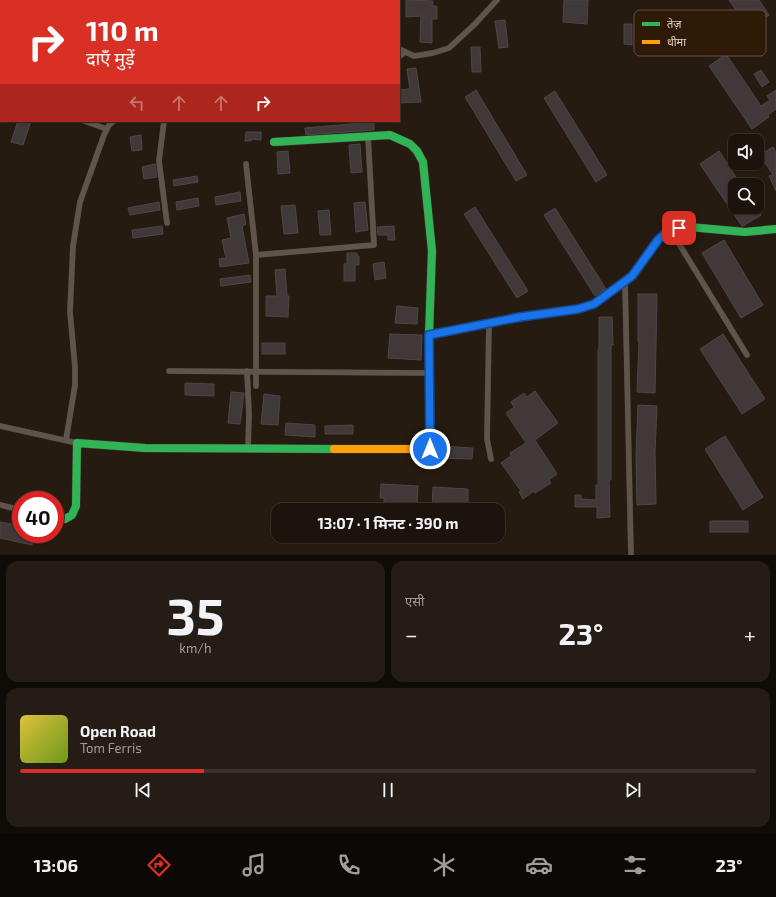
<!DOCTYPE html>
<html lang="hi">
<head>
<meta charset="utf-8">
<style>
	:root { --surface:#1c140c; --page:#251d15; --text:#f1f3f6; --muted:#a09e9d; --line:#3a332d; --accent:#d93025 }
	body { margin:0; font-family:"Exo 2","Noto Sans Devanagari",sans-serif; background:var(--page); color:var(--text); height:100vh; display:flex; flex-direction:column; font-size:15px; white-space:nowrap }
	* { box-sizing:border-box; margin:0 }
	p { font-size:13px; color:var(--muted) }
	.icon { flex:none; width:22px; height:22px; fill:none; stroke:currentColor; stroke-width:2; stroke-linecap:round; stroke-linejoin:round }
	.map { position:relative; height:555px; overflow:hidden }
	.sheet { display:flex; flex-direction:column; gap:6px; padding:6px; background:#0f0b07; flex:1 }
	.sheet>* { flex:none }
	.top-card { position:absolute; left:0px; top:0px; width:400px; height:122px; box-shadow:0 1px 3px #0004,0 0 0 1px var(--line); background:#d93025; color:#fff; overflow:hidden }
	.buttons { position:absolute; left:728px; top:134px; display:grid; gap:8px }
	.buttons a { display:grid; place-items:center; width:36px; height:36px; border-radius:8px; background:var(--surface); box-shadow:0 1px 3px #0004,0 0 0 1px var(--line); font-size:20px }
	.speed { position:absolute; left:12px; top:491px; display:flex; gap:8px; font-size:20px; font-weight:700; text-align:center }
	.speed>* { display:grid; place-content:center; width:52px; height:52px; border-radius:50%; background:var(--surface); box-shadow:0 1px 3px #0004,0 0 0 1px var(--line); line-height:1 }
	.speed .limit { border:6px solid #d22; background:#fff; color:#111 }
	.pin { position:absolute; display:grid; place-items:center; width:34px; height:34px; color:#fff; margin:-17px; border-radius:8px; box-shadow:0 2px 6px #0006 }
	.me { position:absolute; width:44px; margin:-22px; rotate:0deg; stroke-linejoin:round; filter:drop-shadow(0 0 3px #0008) }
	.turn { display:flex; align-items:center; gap:14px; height:84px; padding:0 20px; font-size:18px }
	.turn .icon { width:52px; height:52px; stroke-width:2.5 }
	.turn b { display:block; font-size:28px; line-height:34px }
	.lanes { display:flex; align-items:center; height:38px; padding:0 20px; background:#0003; justify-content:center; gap:20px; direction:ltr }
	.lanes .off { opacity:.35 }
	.big { font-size:30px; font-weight:700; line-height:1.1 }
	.sheet .tile { flex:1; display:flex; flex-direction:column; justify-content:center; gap:6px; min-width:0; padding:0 14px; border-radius:12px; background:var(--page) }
	.sheet .dial { align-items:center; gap:0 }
	.dial b { font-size:52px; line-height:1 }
	.song { display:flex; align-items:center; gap:12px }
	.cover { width:48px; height:48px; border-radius:6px; background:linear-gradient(135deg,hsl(50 70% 55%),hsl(80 70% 35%)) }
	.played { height:4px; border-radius:2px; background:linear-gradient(90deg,var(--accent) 25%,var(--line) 25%) }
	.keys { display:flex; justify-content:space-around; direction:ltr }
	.heat { display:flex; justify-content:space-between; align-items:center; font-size:22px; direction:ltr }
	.sheet .tiles { flex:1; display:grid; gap:6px; grid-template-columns:1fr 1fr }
	.tile:last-child { grid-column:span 2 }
	.trip { position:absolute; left:271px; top:503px; width:234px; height:40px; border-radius:12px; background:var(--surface); box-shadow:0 1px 3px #0004,0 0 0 1px var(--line); font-weight:700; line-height:40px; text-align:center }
	.tabs { display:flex; height:64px; justify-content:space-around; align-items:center; background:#0b0805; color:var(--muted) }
	.tabs .icon { width:28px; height:28px }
	.tabs .active { color:var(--accent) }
	.tabs b { font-size:18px; color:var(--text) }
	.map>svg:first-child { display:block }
</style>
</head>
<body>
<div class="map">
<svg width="776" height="555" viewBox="0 0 776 555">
	<rect width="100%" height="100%" fill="#261b10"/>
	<!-- building -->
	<g fill="#413939" stroke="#4e4747">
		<path d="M406 0 433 1 432 6H437V19H432V43L420 42 421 16 406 17Z"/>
		<path d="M564 0H588L587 24 563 22Z"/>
		<path d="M729 0H759L769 15 748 28Z"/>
		<path d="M505 20 508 47 499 48 495 21Z"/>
		<path d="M624 24H632V45L624 44Z"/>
		<path d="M471 47H480L481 72H472Z"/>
		<path d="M726 54 761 106 770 100 767 96 776 90V109L768 115 769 117 752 129 709 66Z"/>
		<path d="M416 68 421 102 399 103V90L410 89 407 69Z"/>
		<path d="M761 70 769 82 762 87 754 74Z"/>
		<path d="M476 90 527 175 516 181 465 97Z"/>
		<path d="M555 91 607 175 596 182 544 98Z"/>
		<path d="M18 121H31L23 145 11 142Z"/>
		<path d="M374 122V130L306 135 305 128Z"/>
		<path d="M246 132H261V140L252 139 251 141H245Z"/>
		<path d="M141 135 142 150 132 151 130 137Z"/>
		<path d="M360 144 362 172 351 173 349 145Z"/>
		<path d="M773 147 776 152V191L769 176 773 175 760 155Z"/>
		<path d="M288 151 290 173 278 174 277 152Z"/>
		<path d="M719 151 741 185H735V207H756L761 215 743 226H742L700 164Z"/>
		<path d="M155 164 157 177 144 179 142 167Z"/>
		<path d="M197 176 198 182 174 186 173 180Z"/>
		<path d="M240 192 241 201 216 205 215 197Z"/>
		<path d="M198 198 199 206 177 210 176 202Z"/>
		<path d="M159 202 160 210 130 215 128 208Z"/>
		<path d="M365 202 368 230 356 232 354 203Z"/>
		<path d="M295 205 298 233 284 234 281 206Z"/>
		<path d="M475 207 528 291 517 298 464 214Z"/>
		<path d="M555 208 606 289 595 296 544 215Z"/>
		<path d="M329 210 331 235H320L318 211Z"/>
		<path d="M244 214 246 224 242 226 249 263 220 267 219 259 226 258 222 240 231 238 227 218Z"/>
		<path d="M162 226 163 234 133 238 132 230Z"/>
		<path d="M394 226 395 240H388V235H378L377 227Z"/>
		<path d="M724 240 763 305 741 318 702 253Z"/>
		<path d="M347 253H357V256H359V265H355V281H344V264H347Z"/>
		<path d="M384 262 386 278 375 280 373 264Z"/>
		<path d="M285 269 287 296H289L288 317 266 316V296H277L275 270Z"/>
		<path d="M250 275 251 282 221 286 220 279Z"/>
		<path d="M638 294H657L655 393 637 392 639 341H638Z"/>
		<path d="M397 306 418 308 417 324 395 323Z"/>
		<path d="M599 317H612L613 345H611V480H609L610 517 597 518V507H575V495H581V499L596 500V485H598V349H599Z"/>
		<path d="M390 334 422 335 421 360 388 358Z"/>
		<path d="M723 334 765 399 742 414 700 349Z"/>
		<rect x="262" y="343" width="23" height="11"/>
		<path d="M185 383 214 384V396L185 395Z"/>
		<path d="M535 391 558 423 535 440 557 474 549 480 551 483 535 493 534 491 523 499 519 492 521 491 501 463 511 456 510 453 526 443 506 413 514 407 511 402 524 393 527 397Z"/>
		<path d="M231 392 244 393 240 424 228 423Z"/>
		<path d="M264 394 280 396 278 425 261 424Z"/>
		<path d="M638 405 657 406 655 453 656 504 637 505 636 457Z"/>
		<path d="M286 423 315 425V437L285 435Z"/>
		<path d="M353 425V434H325V426Z"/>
		<path d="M725 436 763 497 743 510 705 449Z"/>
		<path d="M437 446 473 448 472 459 437 458Z"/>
		<path d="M381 484 418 486 417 503H419L418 510H384V498H380Z"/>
		<path d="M433 487 468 489V510H432Z"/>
		<rect x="710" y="521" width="38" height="11"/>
		<path d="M0 522 21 526V534H34L32 545 0 538Z"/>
	</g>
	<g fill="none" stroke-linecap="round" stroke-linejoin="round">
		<!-- street casing -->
		<g stroke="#413730" stroke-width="6">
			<g id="street">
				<path d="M237 1 238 0"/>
				<path d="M372 1V0"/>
				<path d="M399 49 414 56 433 53 449 48 475 24 497 0"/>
				<path d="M399 57 405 52"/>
				<path d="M0 120H1"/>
				<path d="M84 121 107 129"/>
				<path d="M164 121 159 161 167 223"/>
				<path d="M246 164 256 255V386"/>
				<path d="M670 229 747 355"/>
				<path d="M256 255 374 245 368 136"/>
				<path d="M625 282 631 555"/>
				<path d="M489 323 487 439 491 459"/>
				<path d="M169 371 430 373"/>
				<path d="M247 371 249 414 248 449"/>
				<path d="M0 426 77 443"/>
				<path d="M66 440 75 385V367L70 312 73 246 80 202 104 135 109 125 114 121"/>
				<path d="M0 505 21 510"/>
			</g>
		</g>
		<!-- fast casing -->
		<g stroke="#413730" stroke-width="9">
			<g id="fast">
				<path d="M274 142 390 135 410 144 417 151 423 162 432 251 429 335 430 411"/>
				<path d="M429 335 520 317 578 309 594 304 632 276 658 240 670 229 689 227 745 232 776 229"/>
				<path d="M55 517 65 519 72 515 76 506 77 443 145 448 334 449"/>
			</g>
		</g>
		<!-- slow casing -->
		<g stroke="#413730" stroke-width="9">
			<path id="slow" d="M334 449H430V411"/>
		</g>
		<!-- street -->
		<use href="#street" stroke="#5f554c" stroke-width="5.5"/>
		<!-- fast -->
		<use href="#fast" stroke="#30b455" stroke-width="8"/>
		<!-- slow -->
		<use href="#slow" stroke="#ff9f0a" stroke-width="8"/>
	</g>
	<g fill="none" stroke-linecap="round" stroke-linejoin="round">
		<!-- route casing -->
		<g stroke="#114b97" stroke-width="10">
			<path id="route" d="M430 449 429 335 520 317 578 309 594 304 632 276 658 240 670 229 679 228"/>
		</g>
		<!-- route -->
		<use href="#route" stroke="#1a73e8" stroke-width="7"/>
	</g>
	<!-- legend -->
	<rect x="634" y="10" width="132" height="46" rx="6" fill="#2f1a07" stroke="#645140" stroke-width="1"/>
	<rect x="642" y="22" width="18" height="4" fill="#30b455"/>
	<rect x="642" y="40" width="18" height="4" fill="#ff9f0a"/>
	<g font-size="11" fill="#e0d1c5">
		<text x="667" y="28">तेज़</text>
		<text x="667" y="46">धीमा</text>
	</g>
</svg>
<div class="buttons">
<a><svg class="icon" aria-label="sound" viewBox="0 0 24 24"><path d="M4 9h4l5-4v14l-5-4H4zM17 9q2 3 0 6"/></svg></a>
<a><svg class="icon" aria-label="search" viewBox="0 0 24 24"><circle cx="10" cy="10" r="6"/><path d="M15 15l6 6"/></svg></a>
</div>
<div class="speed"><div class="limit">40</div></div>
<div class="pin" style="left:679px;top:228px;background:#d93025"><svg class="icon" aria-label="arrive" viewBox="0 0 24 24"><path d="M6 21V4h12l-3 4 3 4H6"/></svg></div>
<svg class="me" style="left:430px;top:449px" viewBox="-20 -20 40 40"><circle r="17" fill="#1a73e8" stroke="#fff" stroke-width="3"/><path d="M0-11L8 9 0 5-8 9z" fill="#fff"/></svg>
<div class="trip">13:07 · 1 मिनट · 390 m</div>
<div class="top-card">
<div class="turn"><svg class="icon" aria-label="right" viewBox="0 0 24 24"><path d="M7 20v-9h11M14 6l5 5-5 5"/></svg><div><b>110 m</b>दाएँ मुड़ें</div></div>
<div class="lanes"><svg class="icon off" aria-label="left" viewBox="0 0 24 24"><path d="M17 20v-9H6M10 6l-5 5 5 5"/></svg><svg class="icon off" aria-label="ahead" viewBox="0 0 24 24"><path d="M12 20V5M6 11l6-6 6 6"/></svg><svg class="icon off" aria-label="ahead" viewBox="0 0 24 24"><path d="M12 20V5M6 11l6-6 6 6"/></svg><svg class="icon" aria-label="right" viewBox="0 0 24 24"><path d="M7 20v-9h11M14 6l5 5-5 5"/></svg></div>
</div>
</div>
<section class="sheet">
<div class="tiles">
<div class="tile dial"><b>35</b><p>km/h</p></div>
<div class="tile"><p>एसी</p>
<div class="heat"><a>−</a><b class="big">23°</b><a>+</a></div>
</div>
<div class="tile">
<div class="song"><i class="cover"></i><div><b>Open Road</b><p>Tom Ferris</p></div></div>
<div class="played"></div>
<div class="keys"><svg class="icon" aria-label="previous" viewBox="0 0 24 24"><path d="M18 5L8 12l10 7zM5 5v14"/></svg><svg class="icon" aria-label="pause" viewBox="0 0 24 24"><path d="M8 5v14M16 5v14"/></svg><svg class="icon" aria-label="next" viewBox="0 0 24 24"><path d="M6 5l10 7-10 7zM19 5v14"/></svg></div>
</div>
</div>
</section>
<nav class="tabs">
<b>13:06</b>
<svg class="icon active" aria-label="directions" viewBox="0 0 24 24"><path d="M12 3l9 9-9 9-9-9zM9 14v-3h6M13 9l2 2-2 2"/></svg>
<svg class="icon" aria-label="music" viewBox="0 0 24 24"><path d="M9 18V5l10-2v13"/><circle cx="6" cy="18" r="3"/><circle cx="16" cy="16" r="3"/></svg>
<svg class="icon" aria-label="phone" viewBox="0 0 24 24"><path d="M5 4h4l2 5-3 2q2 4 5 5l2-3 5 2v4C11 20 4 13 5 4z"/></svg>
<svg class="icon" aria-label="climate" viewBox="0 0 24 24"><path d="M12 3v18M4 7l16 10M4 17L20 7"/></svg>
<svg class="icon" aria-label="car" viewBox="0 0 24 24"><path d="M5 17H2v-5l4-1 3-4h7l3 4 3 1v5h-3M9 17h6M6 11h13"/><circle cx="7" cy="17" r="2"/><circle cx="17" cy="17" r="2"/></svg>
<svg class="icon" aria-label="filters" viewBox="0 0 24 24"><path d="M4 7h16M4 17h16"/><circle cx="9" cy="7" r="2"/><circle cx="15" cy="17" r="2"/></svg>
<b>23°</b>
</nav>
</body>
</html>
